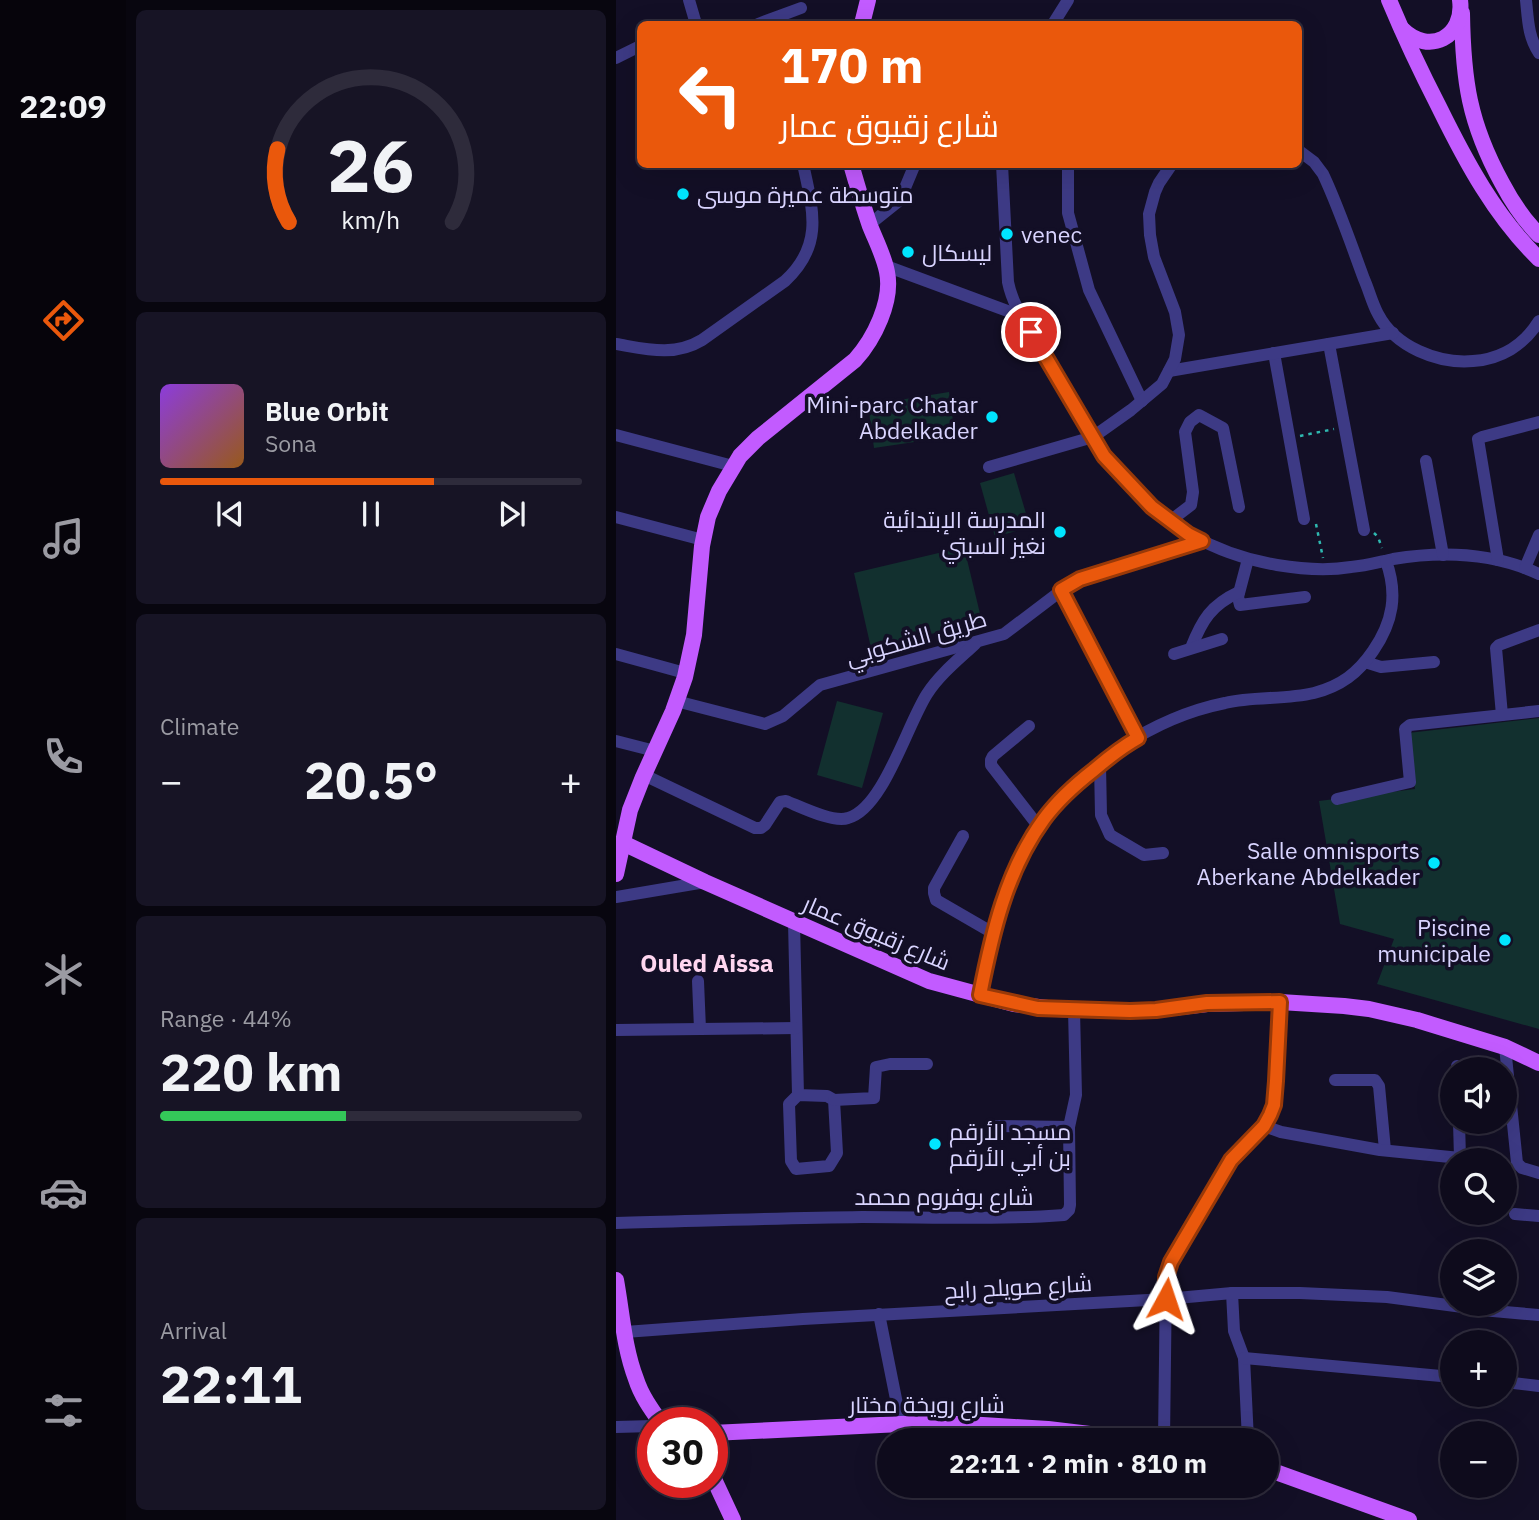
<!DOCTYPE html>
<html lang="en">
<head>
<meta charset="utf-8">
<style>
	:root { --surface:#0e0b1c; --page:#171425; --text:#f1f3f6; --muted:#9b9ba3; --line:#2e2b3b; --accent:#ea580c }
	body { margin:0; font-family:"IBM Plex Sans",Cairo,sans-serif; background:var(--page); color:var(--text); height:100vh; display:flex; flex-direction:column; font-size:26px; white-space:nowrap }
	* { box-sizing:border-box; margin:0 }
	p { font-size:23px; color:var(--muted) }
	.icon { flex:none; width:38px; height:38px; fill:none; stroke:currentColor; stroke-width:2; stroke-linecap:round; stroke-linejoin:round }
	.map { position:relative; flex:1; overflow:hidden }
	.details { display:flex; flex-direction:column; gap:10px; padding:10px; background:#08060f; width:490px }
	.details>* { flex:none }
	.banner { position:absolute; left:21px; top:21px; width:665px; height:147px; border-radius:10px; box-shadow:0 7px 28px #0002,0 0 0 2px var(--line); background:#ea580c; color:#fff; overflow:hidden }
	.buttons { position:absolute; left:824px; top:1057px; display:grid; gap:14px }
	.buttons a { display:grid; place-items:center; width:77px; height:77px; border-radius:50%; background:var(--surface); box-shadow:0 7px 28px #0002,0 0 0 2px var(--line); font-size:35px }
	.speed { position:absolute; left:21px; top:1407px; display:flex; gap:14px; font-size:35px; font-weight:700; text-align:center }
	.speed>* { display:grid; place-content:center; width:91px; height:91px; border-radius:50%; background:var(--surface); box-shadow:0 7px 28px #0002,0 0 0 2px var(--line); line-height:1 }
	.speed .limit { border:10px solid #d22; background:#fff; color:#111 }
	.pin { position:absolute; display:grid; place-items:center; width:60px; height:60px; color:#fff; margin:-30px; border:4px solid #fff; border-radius:50%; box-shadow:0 2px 7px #0007 }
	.me { position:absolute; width:77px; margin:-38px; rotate:5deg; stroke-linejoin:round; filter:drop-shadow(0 0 5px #0008) }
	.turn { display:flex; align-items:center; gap:24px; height:147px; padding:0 28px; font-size:32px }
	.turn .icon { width:91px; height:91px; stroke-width:2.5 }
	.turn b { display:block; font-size:49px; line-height:60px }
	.big { font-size:52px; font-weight:700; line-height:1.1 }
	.details .card { flex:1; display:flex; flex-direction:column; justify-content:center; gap:10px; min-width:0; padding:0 24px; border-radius:10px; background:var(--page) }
	.details .dial { align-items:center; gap:0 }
	.dial svg { height:182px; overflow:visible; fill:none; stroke:var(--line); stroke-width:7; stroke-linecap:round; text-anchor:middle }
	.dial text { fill:var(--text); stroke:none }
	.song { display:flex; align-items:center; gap:21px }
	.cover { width:84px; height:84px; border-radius:10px; background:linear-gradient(135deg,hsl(270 70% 55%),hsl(30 70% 35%)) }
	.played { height:7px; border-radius:4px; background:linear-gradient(90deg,var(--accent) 65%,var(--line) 65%) }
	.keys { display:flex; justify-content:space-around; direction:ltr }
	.heat { display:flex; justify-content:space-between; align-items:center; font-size:38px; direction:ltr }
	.charge { height:10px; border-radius:5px; background:linear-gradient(90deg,#34c759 44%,var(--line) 0) }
	.trip { position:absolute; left:261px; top:1428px; width:402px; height:70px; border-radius:35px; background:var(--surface); box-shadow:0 7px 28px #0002,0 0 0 2px var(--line); font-weight:700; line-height:70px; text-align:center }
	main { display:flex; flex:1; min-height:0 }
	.tabs { display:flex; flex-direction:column; width:126px; justify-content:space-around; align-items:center; background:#06040b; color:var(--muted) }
	.tabs .icon { width:49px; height:49px }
	.tabs .selected { color:var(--accent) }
	.tabs b { font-size:32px; color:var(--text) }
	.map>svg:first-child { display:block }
</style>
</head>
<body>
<main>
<nav class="tabs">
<b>22:09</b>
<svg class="icon selected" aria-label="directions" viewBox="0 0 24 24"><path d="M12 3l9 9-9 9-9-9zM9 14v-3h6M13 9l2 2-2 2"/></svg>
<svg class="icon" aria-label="music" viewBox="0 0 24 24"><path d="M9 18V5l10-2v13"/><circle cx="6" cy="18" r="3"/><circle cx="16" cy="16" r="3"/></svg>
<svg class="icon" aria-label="phone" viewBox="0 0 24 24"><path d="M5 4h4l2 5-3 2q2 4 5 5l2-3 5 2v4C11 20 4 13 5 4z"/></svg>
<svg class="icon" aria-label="climate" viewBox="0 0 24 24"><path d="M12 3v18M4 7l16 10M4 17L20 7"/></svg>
<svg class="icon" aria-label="car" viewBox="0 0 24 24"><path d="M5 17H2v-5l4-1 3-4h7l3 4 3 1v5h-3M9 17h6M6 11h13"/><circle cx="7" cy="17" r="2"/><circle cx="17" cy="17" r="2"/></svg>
<svg class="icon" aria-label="filters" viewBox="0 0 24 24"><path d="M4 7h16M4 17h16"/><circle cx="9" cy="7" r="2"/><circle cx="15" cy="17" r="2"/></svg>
</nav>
<section class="details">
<div class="card dial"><svg viewBox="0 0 100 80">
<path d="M14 69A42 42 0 1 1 86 69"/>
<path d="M14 69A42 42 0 0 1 9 37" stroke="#ea580c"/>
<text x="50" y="56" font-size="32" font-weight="700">26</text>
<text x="50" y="72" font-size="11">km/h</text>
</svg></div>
<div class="card">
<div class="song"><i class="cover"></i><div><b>Blue Orbit</b><p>Sona</p></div></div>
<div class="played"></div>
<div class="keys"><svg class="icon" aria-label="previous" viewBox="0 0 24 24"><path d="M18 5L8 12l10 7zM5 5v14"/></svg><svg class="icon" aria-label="pause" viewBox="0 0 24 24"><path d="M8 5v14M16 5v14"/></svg><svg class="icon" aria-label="next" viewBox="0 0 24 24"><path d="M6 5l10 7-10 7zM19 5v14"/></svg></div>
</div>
<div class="card"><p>Climate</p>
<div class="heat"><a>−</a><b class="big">20.5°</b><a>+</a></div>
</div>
<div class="card"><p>Range · 44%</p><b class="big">220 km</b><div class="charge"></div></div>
<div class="card"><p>Arrival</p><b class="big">22:11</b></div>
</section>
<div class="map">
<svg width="923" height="1520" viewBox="0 0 923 1520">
	<rect width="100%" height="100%" fill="#130f26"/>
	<!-- green -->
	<g fill="#12302f">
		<path d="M333 392 339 436 258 448 252 405Z"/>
		<path d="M398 473 414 527 379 537 364 483Z"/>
		<path d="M348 547 366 622 255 648 238 573Z"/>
		<path d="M221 701 267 713 246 788 201 775Z"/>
		<path d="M923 718V1029L761 984 778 939 724 924 703 801 799 789 792 733Z"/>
	</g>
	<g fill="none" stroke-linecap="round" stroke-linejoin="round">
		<!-- path -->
		<g stroke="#2fb8b0" stroke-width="2.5" stroke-dasharray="3.5 5" stroke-linecap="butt">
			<path d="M684 436 718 429"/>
			<path d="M700 524 707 558"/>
			<path d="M758 533 762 537 766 548"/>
		</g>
		<!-- minor -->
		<g stroke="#3d3a85" stroke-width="12">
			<path d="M73 0 80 24"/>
			<path d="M910 0C912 19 912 37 923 53"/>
			<path d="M142 24 185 8"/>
			<path d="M437 24 452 0"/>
			<path d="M0 58 24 46"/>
			<path d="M682 150 698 162 707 174C723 208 735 244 748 279 753 290 756 303 762 314 779 347 822 364 857 361 885 359 908 345 923 321"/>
			<path d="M386 164 392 282C397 307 412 326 425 348 438 369 450 391 462 412 470 426 478 440 487 453 493 462 501 470 508 478 550 526 597 554 661 565 685 569 711 571 735 567 749 566 763 562 777 559 826 551 878 553 923 574"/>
			<path d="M452 164V213L473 290 526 401"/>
			<path d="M254 224 284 200 299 164"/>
			<path d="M270 266 405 316"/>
			<path d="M0 344C30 349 58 357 86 340L169 281C208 245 197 210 187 164"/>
			<path d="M713 344 748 530"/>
			<path d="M658 353 688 519"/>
			<path d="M553 371 777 333"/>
			<path d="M0 435 117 466"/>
			<path d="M810 461 827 555"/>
			<path d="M373 467 477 437 515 410 546 384 559 359 563 335 559 312 538 257 534 235 533 214 539 192 543 183 556 164"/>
			<path d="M0 517 87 540"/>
			<path d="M554 521 575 505 577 492 569 432 574 422 583 415 607 428 623 507"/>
			<path d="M632 559 622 597 624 605 689 597"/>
			<path d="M882 560 862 439 866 437 923 422"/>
			<path d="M909 568 923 535"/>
			<path d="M445 590 522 738"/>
			<path d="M575 648C586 620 595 605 623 592"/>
			<path d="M0 654 69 673"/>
			<path d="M558 654 606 639"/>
			<path d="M749 662 765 667 818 662"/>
			<path d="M60 701 149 724 167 716 204 685 388 634 454 584 532 557 586 541"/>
			<path d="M886 715 880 648 883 645 923 630"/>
			<path d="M413 726 377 756 375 760V765L423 827"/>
			<path d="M0 741 39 751"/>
			<path d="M484 765 485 815 494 835 528 855 547 853"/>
			<path d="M28 775 139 828H145L149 825 164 802 170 801C185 807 217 823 232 818 267 809 291 725 311 694 323 675 343 659 359 644"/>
			<path d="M721 799 794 782 789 729 794 725 923 711"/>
			<path d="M347 836 318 888V893L320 900 377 933"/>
			<path d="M0 897 89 882"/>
			<path d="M178 922 182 1095 173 1104 175 1161 180 1169 213 1166 221 1153 218 1100 211 1096 182 1095"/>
			<path d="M82 981 84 1029"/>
			<path d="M364 995C369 970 373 943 381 918 391 883 407 846 429 818 448 793 481 764 507 746 537 726 574 710 609 703 638 696 669 700 698 693 725 686 742 673 757 651 777 622 782 594 770 561"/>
			<path d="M0 1030 180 1028"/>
			<path d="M889 1047 901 1163 906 1168 923 1173"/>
			<path d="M841 1066V1069"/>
			<path d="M719 1080H759L763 1086 769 1150"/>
			<path d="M218 1100 258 1098 260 1067 274 1064H311"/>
			<path d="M377 1126 453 1127"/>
			<path d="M648 1126 665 1132 764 1150 844 1158 843 1122"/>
			<path d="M899 1214 923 1216"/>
			<path d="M0 1223C82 1221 164 1218 246 1217 313 1217 381 1220 448 1215L453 1210 454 1205 453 1127 460 1095 458 1010"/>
			<path d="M616 1293 618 1331 628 1358 632 1440"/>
			<path d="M263 1314 285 1424"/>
			<path d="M9 1332 187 1319 550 1299 616 1293H684L771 1297 877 1311 923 1315"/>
			<path d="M628 1358 836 1377"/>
			<path d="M889 1382 923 1386"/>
			<path d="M0 1427 37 1426"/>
			<path d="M548 1440 550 1277 552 1269 615 1160 648 1126 654 1115 658 1105 660 1081 664 1002"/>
		</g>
		<!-- major -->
		<g stroke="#c25bff" stroke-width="16">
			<path d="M773 0C788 36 805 72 823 107 850 162 879 216 923 259"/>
			<path d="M846 13C847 80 853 123 886 183 896 202 908 220 923 235"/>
			<path d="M246 24 252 0"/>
			<path d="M786 29C813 56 849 37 844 0"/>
			<path d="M7 843 89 882 313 981 398 1004 440 1009 514 1011 539 1010 591 1004 664 1002 728 1006 753 1009 801 1020 889 1047 923 1063"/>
			<path d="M0 874 14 810 27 777 57 711 69 677 78 635 86 546 92 517 103 491 124 456 142 438 239 360C258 339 277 301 271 272 268 256 260 241 254 226 247 206 241 185 235 164"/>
			<path d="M0 1280C6 1313 8 1348 20 1379 25 1395 35 1409 45 1423"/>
			<path d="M96 1433 285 1424H351L432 1429 524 1440"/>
			<path d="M651 1469 793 1520"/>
			<path d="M96 1475 117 1520"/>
		</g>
	</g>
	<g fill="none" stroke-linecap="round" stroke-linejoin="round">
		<!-- route casing -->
		<g stroke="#983908" stroke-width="18">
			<path id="route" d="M415 332 488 456 536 507 572 534 586 541 464 579 445 590 522 738C506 747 492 758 478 770 460 784 442 800 428 819 390 871 376 934 364 995L422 1008 514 1011 540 1010 591 1003 664 1002 660 1081 658 1105 654 1115 648 1126 615 1160 555 1262 550 1277V1299"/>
		</g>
		<!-- route -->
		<use href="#route" stroke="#ea580c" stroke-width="12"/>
	</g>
	<!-- markers -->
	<g fill="#00e5ff" stroke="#130f26" stroke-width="2.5">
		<circle cx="67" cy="194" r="7"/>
		<circle cx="391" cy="234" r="7"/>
		<circle cx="292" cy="252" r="7"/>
		<circle cx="376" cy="417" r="7"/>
		<circle cx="444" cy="532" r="7"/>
		<circle cx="818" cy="863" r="7"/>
		<circle cx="889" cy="940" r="7"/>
		<circle cx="319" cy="1144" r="7"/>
	</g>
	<g text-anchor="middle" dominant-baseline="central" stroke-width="7" stroke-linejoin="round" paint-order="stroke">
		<!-- poi labels -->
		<g font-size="23" fill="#d9d4ff" stroke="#130f26" text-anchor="start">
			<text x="81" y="194">متوسطة عميرة موسى</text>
			<text x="405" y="234">venec</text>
			<text x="306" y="252">ليسكال</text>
			<text x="362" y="404" text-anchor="end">Mini-parc Chatar<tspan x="362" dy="26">Abdelkader</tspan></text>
			<text x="430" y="519" text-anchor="end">المدرسة الإبتدائية<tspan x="430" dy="26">نغيز السبتي</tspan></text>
			<text x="804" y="850" text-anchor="end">Salle omnisports<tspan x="804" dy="26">Aberkane Abdelkader</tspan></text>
			<text x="875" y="927" text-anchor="end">Piscine<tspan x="875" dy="26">municipale</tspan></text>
			<text x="333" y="1131">مسجد الأرقم<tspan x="333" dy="26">بن أبي الأرقم</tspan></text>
		</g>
		<!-- street labels -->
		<g font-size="23" fill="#d9d4ff" stroke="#130f26">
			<text transform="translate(300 637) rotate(-16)">طريق الشكوبي</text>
			<text transform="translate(261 932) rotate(23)">شارع زقيوق عمار</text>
			<text x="328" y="1196">شارع بوفروم محمد</text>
			<text transform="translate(402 1286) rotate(-3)">شارع صويلح رابح</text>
			<text x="311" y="1404">شارع رويخة مختار</text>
		</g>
		<!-- neighbourhood labels -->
		<g font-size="24" font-weight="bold" fill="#ffd6f0" stroke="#130f26">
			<text x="91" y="963">Ouled Aissa</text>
		</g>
	</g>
</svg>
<div class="buttons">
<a><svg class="icon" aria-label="sound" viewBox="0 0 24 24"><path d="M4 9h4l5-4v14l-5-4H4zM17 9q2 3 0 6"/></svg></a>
<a><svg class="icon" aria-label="search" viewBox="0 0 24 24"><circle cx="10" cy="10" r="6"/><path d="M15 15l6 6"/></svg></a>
<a><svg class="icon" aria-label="layers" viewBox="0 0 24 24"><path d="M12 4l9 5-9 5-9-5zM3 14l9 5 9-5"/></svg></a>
<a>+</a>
<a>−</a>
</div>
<div class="speed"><div class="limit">30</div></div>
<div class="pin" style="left:415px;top:332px;background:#d93025"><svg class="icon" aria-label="arrive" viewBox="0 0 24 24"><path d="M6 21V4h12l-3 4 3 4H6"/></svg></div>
<svg class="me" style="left:550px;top:1299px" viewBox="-20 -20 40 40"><path d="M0-17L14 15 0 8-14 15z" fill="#ea580c" stroke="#fff" stroke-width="4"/></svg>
<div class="trip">22:11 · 2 min · 810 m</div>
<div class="banner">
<div class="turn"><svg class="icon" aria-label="left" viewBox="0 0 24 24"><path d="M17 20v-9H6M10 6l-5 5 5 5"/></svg><div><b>170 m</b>شارع زقيوق عمار</div></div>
</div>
</div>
</main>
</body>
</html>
